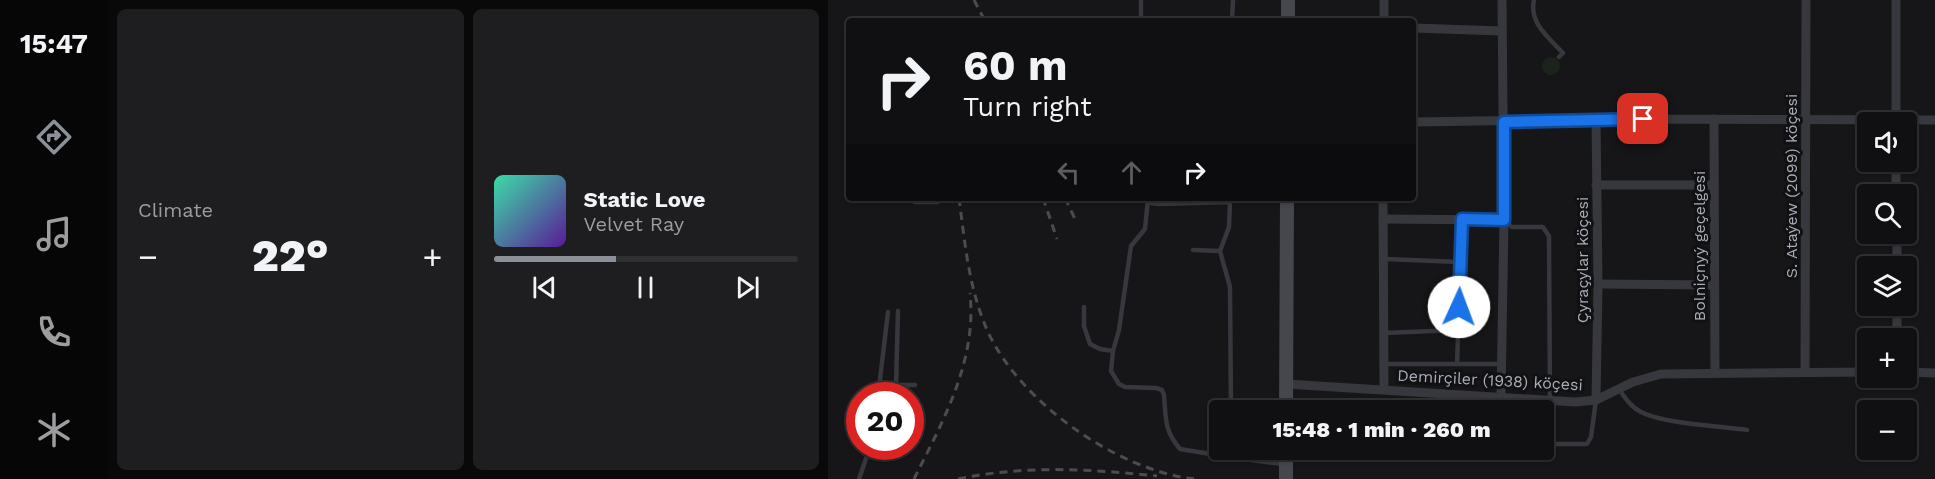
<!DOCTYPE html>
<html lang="en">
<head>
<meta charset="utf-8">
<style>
	:root { --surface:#101012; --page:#1e1e20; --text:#f1f3f6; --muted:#9c9d9f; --line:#303032; --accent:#8c9099 }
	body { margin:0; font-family:"Work Sans",sans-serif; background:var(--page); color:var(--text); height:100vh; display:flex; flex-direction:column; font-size:22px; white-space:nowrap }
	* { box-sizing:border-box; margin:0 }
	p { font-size:20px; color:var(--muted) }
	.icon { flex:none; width:33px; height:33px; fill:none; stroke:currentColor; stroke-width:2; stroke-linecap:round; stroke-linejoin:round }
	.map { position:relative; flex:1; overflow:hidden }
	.details { display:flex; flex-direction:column; gap:9px; padding:9px; background:#09090a; width:720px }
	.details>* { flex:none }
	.top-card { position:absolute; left:18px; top:18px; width:570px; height:183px; border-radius:6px; box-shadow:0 2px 4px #0004,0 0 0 2px var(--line); background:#101012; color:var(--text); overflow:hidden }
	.fabs { position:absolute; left:1029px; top:112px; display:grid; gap:12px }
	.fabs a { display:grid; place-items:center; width:60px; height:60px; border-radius:6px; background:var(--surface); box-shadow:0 2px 4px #0004,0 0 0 2px var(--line); font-size:30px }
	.speed { position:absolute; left:18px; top:382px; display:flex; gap:12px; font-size:30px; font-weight:700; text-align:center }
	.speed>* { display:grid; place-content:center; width:78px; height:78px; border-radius:50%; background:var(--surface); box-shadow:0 2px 4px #0004,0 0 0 2px var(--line); line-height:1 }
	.speed .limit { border:9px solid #d22; background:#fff; color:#111 }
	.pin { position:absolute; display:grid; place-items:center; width:51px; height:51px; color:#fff; margin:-26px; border-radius:12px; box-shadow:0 3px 9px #0006 }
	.me { position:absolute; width:66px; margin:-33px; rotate:2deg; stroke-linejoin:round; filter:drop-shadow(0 0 4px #0008) }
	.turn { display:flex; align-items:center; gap:21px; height:126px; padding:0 18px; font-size:27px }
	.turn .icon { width:78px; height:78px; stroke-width:2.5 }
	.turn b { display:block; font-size:42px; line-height:51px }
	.lanes { display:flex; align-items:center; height:57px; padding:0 18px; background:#0003; justify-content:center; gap:30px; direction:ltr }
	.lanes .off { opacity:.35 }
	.big { font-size:45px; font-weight:800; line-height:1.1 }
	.details .widget { flex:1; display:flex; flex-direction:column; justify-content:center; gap:9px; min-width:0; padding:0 21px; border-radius:9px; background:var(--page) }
	.song { display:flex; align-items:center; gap:18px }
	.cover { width:72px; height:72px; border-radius:9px; background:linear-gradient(135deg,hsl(160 70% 55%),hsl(270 70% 35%)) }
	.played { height:6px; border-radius:3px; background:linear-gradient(90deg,var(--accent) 40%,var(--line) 40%) }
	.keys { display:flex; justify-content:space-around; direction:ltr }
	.heat { display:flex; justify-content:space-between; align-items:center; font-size:33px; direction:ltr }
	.details .tiles { flex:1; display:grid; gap:9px; grid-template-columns:repeat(2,1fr) }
	.trip { position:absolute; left:381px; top:400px; width:345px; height:60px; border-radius:6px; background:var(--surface); box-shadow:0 2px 4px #0004,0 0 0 2px var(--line); font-weight:800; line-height:60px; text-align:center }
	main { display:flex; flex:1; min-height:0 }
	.dock { display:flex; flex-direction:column; width:108px; justify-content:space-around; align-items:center; background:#060607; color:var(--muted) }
	.dock .icon { width:42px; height:42px }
	.dock .active { color:var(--accent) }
	.dock b { font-size:27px; color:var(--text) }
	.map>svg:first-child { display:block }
</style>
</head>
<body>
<main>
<nav class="dock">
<b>15:47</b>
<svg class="icon active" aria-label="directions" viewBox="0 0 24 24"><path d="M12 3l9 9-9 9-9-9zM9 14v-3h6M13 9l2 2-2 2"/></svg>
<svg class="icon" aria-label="music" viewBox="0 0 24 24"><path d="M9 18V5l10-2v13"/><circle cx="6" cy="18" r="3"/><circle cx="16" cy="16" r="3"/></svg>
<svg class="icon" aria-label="phone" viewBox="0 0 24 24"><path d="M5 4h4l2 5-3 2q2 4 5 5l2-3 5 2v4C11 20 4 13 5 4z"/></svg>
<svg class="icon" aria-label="climate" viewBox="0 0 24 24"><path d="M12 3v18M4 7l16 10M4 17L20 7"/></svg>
</nav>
<section class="details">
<div class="tiles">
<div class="widget"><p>Climate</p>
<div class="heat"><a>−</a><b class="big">22°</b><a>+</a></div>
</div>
<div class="widget">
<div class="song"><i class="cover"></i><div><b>Static Love</b><p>Velvet Ray</p></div></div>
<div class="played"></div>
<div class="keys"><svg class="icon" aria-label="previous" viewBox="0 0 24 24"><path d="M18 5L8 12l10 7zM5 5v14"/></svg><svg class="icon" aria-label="pause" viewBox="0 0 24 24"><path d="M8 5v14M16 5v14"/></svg><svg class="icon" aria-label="next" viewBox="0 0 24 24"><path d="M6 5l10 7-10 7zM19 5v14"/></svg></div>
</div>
</div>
</section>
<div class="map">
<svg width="1107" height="479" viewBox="0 0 1107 479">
	<rect width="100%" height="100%" fill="#161618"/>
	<!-- green -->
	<circle fill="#1c231d" cx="723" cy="66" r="9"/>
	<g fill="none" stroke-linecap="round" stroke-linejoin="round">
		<!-- lane -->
		<g stroke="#37383d" stroke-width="4.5">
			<path d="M313 0V21"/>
			<path d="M706 0C701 23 720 37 735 53L731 57"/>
			<path d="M404 21 405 0"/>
			<path d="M87 198V202H110"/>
			<path d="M319 198 323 203 331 204 402 202 401 227 392 251"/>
			<path d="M320 199 317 229 303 246 291 330 285 351 283 371 291 384 297 387 328 388 334 390 336 395C338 419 336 430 352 449L407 458"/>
			<path d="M676 220 684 227H715L721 236 722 400"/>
			<path d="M365 250 392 251 402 287 403 411"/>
			<path d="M557 259 632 262"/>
			<path d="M256 307V326L262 344 272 349 285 351"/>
			<path d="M70 311 68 385H87"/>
			<path d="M556 333 630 330"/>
			<path d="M556 364H673"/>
			<path d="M629 364 634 220"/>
			<path d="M791 389C797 398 803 407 813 412 837 424 891 426 919 430"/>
			<path d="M50 396 60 312"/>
			<path d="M685 411 686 399"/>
			<path d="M720 444H759L763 437 768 400"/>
			<path d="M403 450 407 458 455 464"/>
			<path d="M643 454 674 450"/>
			<path d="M31 479 42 447"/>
		</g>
		<!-- street -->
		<g stroke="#37383d" stroke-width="9">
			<path d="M1068 0V123"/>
			<path d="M556 21V0"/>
			<path d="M585 28 674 31"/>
			<path d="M768 119 770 284 768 400"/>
			<path d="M886 119 887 373"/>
			<path d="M585 122 768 119 1107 120"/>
			<path d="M1068 162V195"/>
			<path d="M768 185H886"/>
			<path d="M555 198 556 389"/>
			<path d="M555 219 676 220"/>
			<path d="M1069 234V267"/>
			<path d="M770 284 886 285"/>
			<path d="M1069 306V339"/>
			<path d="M977 372 978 0"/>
			<path d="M1078 372 1107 373"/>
			<path d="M458 384 747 402 768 400 805 382 833 374 1040 372"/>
			<path d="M673 397 676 220 674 0"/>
		</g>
		<!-- secondary -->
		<g stroke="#45474d" stroke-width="14">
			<path d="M460 21V0"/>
			<path d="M458 411 459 198"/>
			<path d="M458 479V450"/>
		</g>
		<!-- rail -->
		<g stroke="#4a4c52" stroke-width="3" stroke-dasharray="8 6" stroke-linecap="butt">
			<path d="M146 0 157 21"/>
			<path d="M131 198C137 244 141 290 160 332 193 403 289 470 366 479"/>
			<path d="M215 198 229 239"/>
			<path d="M237 198 248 221"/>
			<path d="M86 479C115 421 149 361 142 293"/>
			<path d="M130 479C196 465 262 469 329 476"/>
		</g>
	</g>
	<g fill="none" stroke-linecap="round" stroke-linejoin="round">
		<!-- route casing -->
		<g stroke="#114b97" stroke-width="15">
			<path id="route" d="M631 307 634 219 676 220V122L815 119"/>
		</g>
		<!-- route -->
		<use href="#route" stroke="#1a73e8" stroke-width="10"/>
	</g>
	<g text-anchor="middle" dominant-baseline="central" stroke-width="6" stroke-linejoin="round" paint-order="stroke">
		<!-- street labels -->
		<g font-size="16" fill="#a8adb8" stroke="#111113">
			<text transform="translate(963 186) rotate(-90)">S. Ataýew (2099) köçesi</text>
			<text transform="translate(871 246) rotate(-90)">Bolniçnyý geçelgesi</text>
			<text transform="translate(754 260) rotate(-90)">Çyraçylar köçesi</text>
			<text transform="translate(662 380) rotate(3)">Demirçiler (1938) köçesi</text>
		</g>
	</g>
</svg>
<div class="fabs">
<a><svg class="icon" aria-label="sound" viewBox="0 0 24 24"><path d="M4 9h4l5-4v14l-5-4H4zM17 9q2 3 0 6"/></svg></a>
<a><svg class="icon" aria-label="search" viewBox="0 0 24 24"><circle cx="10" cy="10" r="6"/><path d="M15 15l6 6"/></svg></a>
<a><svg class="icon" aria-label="layers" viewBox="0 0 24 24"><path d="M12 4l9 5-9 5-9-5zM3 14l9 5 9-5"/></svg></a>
<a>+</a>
<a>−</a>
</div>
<div class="speed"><div class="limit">20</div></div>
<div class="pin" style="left:815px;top:119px;background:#d93025"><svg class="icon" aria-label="arrive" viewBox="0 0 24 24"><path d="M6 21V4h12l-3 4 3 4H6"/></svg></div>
<svg class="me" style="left:631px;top:307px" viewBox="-20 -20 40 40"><circle r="19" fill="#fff"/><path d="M0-13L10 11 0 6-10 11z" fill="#1a73e8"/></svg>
<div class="trip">15:48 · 1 min · 260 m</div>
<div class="top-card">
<div class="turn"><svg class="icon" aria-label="right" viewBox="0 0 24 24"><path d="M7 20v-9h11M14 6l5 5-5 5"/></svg><div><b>60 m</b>Turn right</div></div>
<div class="lanes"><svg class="icon off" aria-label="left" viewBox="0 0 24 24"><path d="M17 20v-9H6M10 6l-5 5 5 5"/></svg><svg class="icon off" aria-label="ahead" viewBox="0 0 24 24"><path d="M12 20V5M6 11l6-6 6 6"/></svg><svg class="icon" aria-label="right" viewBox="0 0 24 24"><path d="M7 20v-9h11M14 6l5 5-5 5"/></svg></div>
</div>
</div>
</main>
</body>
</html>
